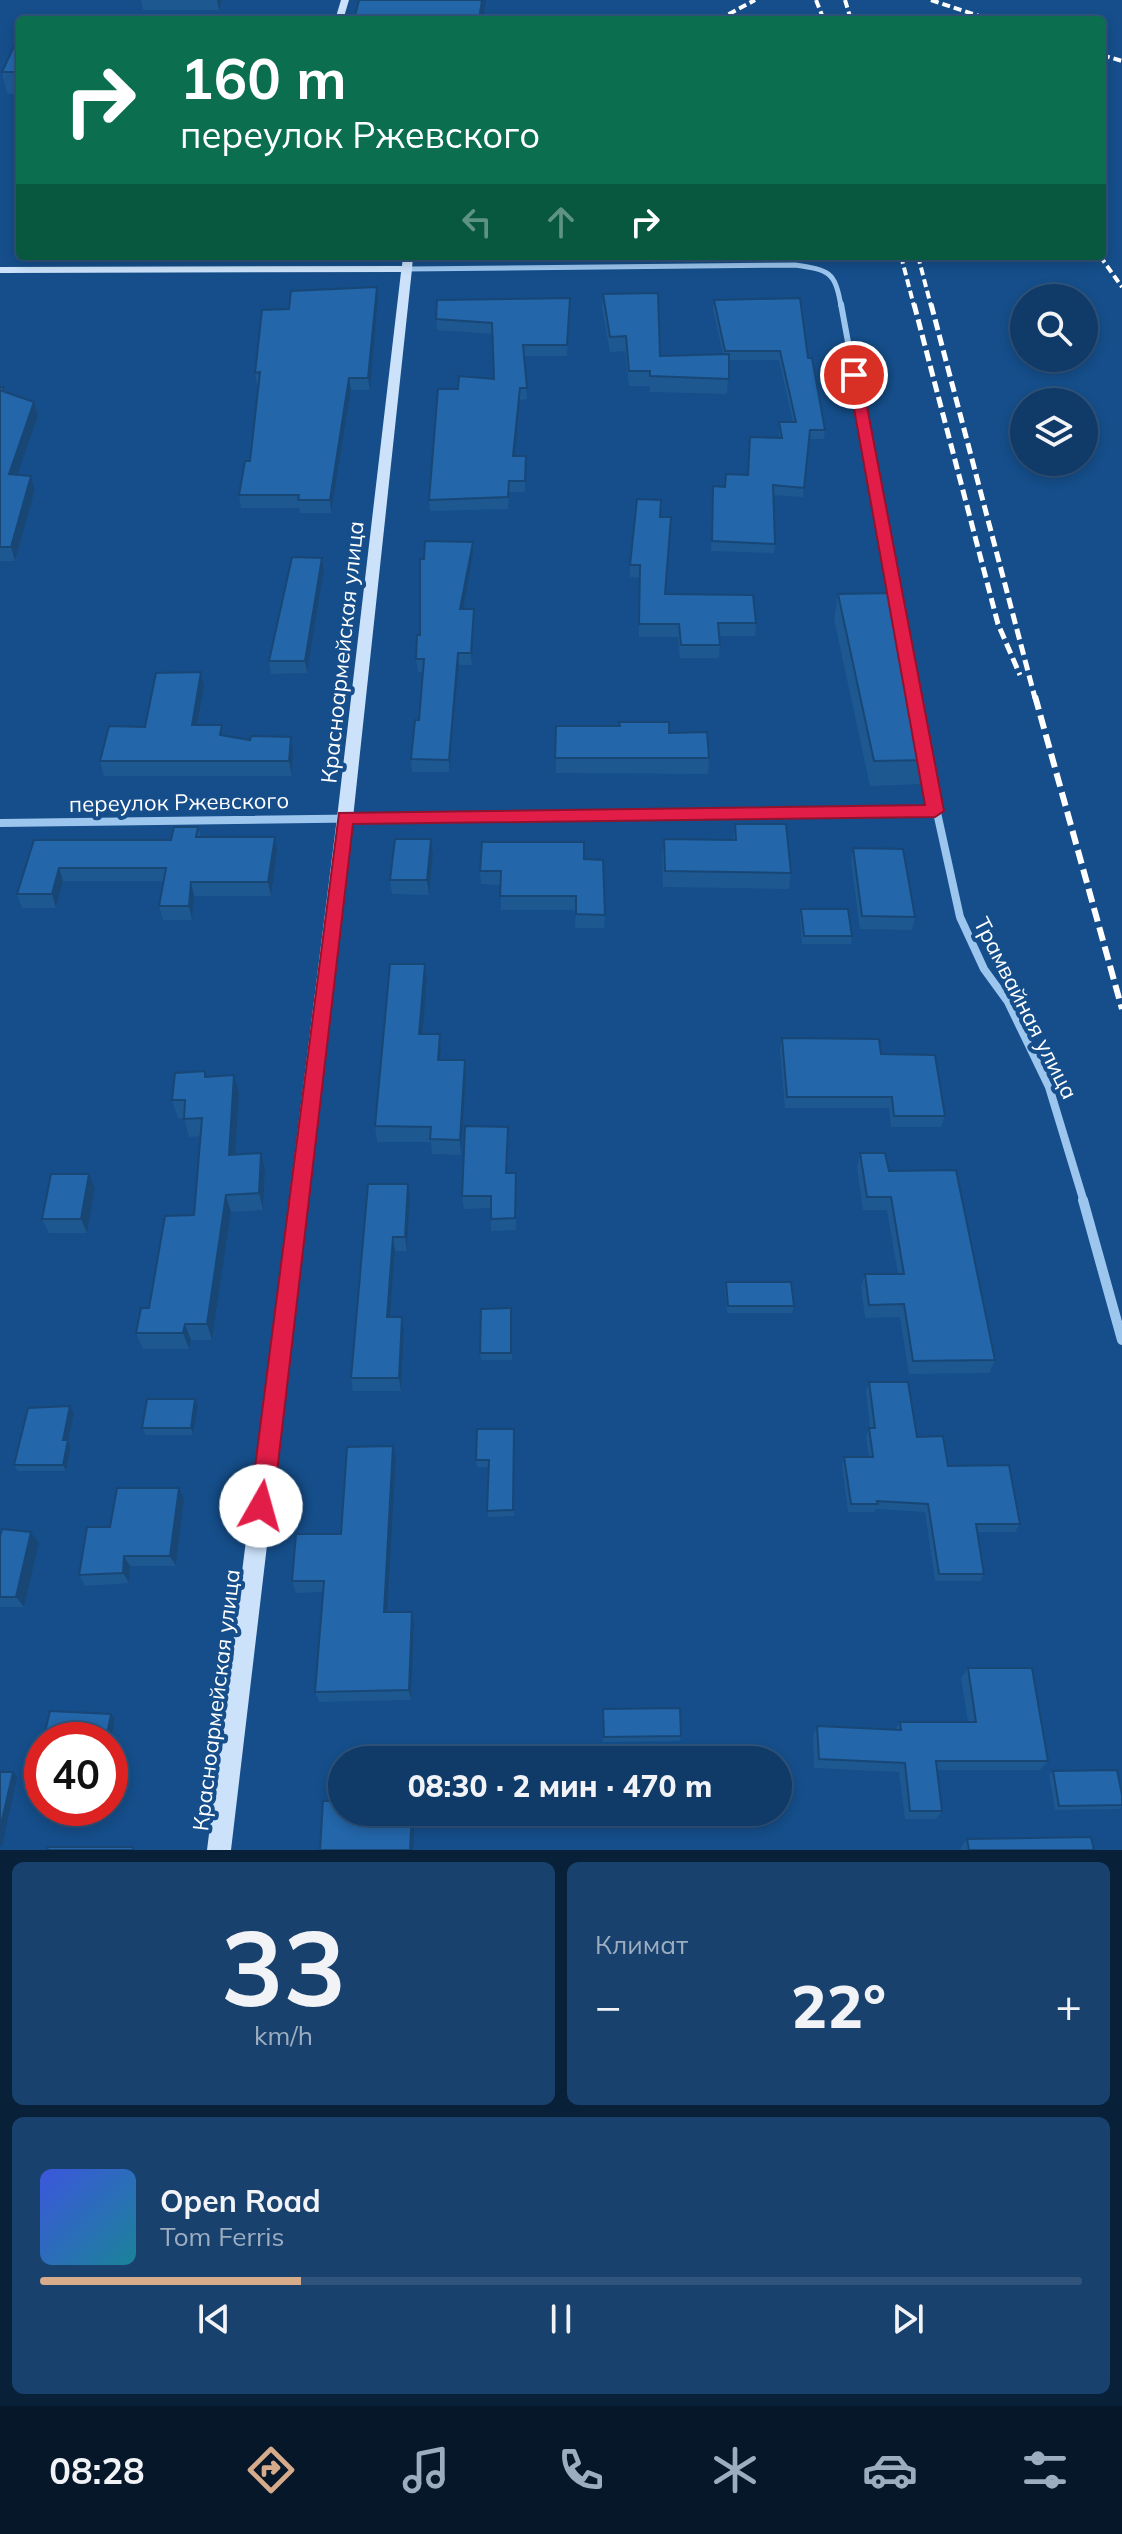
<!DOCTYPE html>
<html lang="ru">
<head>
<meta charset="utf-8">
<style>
	:root { --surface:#103a68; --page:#19416e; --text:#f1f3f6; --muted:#9cadc0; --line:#30547c; --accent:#d6ab8b }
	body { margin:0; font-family:Mulish,sans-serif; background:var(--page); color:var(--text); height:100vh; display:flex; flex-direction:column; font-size:30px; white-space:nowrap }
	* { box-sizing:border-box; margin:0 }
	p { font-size:26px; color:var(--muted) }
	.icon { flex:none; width:44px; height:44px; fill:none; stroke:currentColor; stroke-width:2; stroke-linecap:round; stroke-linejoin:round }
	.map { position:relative; height:1850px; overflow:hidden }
	.side { display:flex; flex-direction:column; gap:12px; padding:12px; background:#092039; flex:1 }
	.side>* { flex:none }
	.guide { position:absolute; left:16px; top:16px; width:1090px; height:244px; border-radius:8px; box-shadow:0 4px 12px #0003,0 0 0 2px var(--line); background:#0b6e4f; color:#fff; overflow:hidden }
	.tools { position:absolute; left:1010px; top:284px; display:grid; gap:16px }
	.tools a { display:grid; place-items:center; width:88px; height:88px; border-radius:50%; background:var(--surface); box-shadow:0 4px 12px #0003,0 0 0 2px var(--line); font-size:40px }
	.speed { position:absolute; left:24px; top:1722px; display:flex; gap:16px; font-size:40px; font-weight:700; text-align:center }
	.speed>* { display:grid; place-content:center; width:104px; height:104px; border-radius:50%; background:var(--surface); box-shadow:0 4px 12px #0003,0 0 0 2px var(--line); line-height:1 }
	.speed .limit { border:12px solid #d22; background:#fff; color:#111 }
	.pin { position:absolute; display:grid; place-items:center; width:68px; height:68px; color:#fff; margin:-34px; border:4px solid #fff; border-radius:50%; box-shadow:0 2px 8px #0007 }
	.me { position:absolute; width:88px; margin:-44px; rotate:7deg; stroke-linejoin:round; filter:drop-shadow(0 0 6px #0008) }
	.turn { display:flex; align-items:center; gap:28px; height:168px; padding:0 32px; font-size:36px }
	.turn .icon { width:104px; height:104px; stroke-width:2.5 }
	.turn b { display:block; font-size:56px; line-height:68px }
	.lanes { display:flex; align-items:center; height:76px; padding:0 32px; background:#0003; justify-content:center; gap:40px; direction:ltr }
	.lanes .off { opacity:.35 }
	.big { font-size:60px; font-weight:800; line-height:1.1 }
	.side .card { flex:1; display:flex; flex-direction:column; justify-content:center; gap:12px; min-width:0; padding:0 28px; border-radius:12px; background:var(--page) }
	.side .dial { align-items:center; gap:0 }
	.dial b { font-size:104px; line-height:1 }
	.song { display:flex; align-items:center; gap:24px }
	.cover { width:96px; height:96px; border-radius:12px; background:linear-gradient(135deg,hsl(230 70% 55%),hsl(190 70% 35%)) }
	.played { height:8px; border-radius:4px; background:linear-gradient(90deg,var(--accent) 25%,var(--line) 25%) }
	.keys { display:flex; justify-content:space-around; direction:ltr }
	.heat { display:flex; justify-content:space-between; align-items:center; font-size:44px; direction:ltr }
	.side .tiles { flex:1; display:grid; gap:12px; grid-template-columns:1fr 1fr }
	.card:last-child { grid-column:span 2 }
	.trip { position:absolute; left:328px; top:1746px; width:464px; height:80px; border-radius:40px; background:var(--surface); box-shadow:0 4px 12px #0003,0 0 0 2px var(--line); font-weight:800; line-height:80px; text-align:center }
	.menu { display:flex; height:128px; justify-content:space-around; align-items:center; background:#06172a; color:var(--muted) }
	.menu .icon { width:56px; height:56px }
	.menu .on { color:var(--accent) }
	.menu b { font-size:36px; color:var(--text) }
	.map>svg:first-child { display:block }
</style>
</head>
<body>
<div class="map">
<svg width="1122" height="1850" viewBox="0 0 1122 1850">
	<rect width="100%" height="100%" fill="#154e8a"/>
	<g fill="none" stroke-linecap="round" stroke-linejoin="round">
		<!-- street-far3 -->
		<path stroke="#9dc6ef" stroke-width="5" d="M407 269 795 265C829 270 835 271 841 306"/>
		<!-- street-far2 -->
		<path stroke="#9dc6ef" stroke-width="6" d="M841 304 896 603"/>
		<!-- street-far1 -->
		<g stroke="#9dc6ef" stroke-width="8">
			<path d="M925 758 960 917 984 969 1008 1002 1049 1087 1084 1202"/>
			<path d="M0 823 935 811"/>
		</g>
		<!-- street -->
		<path stroke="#9dc6ef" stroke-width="10" d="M1083 1200 1122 1340"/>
		<!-- secondary -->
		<g fill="#cbe2fa" fill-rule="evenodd">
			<path d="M341 0H349L343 20H335Z"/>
			<path d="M403 256H413L412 269 353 818 231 1850H207L337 818 401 272 0 273V267L402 266Z"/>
		</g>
		<!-- rail-far2 -->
		<g stroke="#fff" stroke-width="4" stroke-dasharray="8 4" stroke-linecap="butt">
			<path d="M816 0 824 20"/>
			<path d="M845 0 851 20"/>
			<path d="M931 0 991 20"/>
			<path d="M718 20 755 0"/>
			<path d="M1102 55 1122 61"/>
			<path d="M901 256 914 306"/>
			<path d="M918 256 931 306"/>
			<path d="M1100 256 1122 287"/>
		</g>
		<!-- rail-far1 -->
		<g stroke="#fff" stroke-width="5" stroke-dasharray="11 5" stroke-linecap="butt">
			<path d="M914 304 998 624 1020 675"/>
			<path d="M931 304 1035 698"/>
		</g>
		<!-- rail -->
		<path stroke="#fff" stroke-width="6" stroke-dasharray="14 6" stroke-linecap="butt" d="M1035 696 1122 1009"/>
	</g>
	<!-- wall -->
	<g fill="#1e5891">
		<path d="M141 0H222L219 10H143Z"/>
		<path d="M20 42V94H7L2 72Z"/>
		<path d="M603 294 660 356 723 354 713 309 714 300 808 358 825 430 824 439H809L803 497 774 495 775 544 774 553 711 551 712 495 713 486 725 487 748 475 779 438V422H793L779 360H729L727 394 650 392V386H629L625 351 610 352 602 308Z"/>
		<path d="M378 299 370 390H351L331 513H300L299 508H241L239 495 250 461 259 385H257L255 373 289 309Z"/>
		<path d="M570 309 567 356H524L527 399 520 400 515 456H526L525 492H509L508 509 430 511 429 500 458 389 494 379 492 334 437 330 436 319Z"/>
		<path d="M0 387H4L5 392 34 402 38 416 17 474 31 476 35 490 15 561H0Z"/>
		<path d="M660 517 665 594 756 623 755 636H719L720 645 719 658H680L678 637H639L640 578 630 577V565Z"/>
		<path d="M473 555 463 609 474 622 472 665H459L449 772H412L411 759 419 720 423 672H418L416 659Z"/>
		<path d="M322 558 324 570 307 673 271 674 269 661Z"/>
		<path d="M838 594 929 760 923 784 870 786 834 619Z"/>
		<path d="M204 687 198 725 224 735 250 740 293 751 292 776H104L100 761 145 727Z"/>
		<path d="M556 726 709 758 708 774 556 773Z"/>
		<path d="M735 824 791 873 789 889 663 887 662 855 664 839 733 840Z"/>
		<path d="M198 827 201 837 277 851 271 896H194L192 920H163L159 906 164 881H63L56 908H22L17 894 34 840H171Z"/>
		<path d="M431 839 433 854 429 895 392 894 390 880Z"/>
		<path d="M853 848 915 917 912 930 860 929 851 861Z"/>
		<path d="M584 859 605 915 604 928H575L576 910H501V885L481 884 480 871Z"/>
		<path d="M801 909 852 936 851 944H802L800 918Z"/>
		<path d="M425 964 427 980 422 1034H440L441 1050V1060H465L466 1076 461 1155 432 1154 431 1142H377L375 1126Z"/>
		<path d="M782 1038 881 1054 945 1116 941 1127H891L889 1108H785L780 1049Z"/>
		<path d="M234 1075 239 1093 235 1154 265 1171 263 1210 231 1212 212 1340H191L189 1349H143L136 1333 194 1215 201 1136 189 1137 184 1118H178L172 1100 207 1077Z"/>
		<path d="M508 1140 507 1173 516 1185V1230L491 1231V1208L464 1209 462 1196Z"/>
		<path d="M860 1153 889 1171 995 1360 989 1373 909 1374 900 1317 865 1318 861 1287 865 1274H898L887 1210H863L857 1167Z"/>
		<path d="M368 1184 410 1198 407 1251H395L390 1317H402L404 1330 401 1391H353L351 1378Z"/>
		<path d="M95 1189 87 1233H49L42 1219Z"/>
		<path d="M726 1282 794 1306 792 1313H727L725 1289Z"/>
		<path d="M511 1308 512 1360H481L480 1353Z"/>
		<path d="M869 1382 917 1437 948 1466 1020 1524 1015 1532H977L984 1574 980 1581H935L925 1512 876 1509 874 1512H848L842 1465 844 1457H869L866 1437 869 1428H870L866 1391Z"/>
		<path d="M195 1399 198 1406 193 1435H146L142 1428Z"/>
		<path d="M70 1406 74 1413 68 1441 71 1447 66 1471H18L14 1465Z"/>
		<path d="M514 1429V1516L488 1517 489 1467H477L476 1460Z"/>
		<path d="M396 1459 388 1612 414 1623 411 1700 319 1702 315 1692 323 1592 296 1593 292 1581 341 1534Z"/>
		<path d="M184 1499 176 1566H130L129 1583 85 1586 79 1575 110 1527Z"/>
		<path d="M31 1532 39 1543 24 1607H0V1536Z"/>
		<path d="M968 1668 1048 1761 1040 1770H937L942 1811 936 1819H905L899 1772 814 1768 813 1736 817 1726 895 1730 900 1722H968L961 1678Z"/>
		<path d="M603 1709 681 1736 680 1741 603 1742Z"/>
		<path d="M1053 1771 1122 1795V1807L1119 1809 1055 1810 1049 1775Z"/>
		<path d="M967 1839 1094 1850H961V1847Z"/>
	</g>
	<!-- shaded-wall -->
	<g fill="#184776">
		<path d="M217 0H222L219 10Z"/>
		<path d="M482 0H486L483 20H479Z"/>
		<path d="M377 287 378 299 370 390 368 378Z"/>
		<path d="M349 378 351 390 331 513 330 500Z"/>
		<path d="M520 388V400L514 467 513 456Z"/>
		<path d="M34 402 38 416 13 487 9 474Z"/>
		<path d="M31 476 35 490 15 561 11 547Z"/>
		<path d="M473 542V555L461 622 460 609Z"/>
		<path d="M322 558 324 570 307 673 305 661Z"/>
		<path d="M474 609V622L472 665 471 653Z"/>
		<path d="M458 653 459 665 449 772V760Z"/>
		<path d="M201 672 204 687 195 739 192 725Z"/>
		<path d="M291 737 293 751 292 776 289 761Z"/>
		<path d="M275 837 277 851 271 896 268 882Z"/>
		<path d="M431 839 433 854 429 895 427 880Z"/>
		<path d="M59 868 63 881 56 908 52 894Z"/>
		<path d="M191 882 194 896 192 920 189 906Z"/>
		<path d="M425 964 427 980 421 1049 419 1034Z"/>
		<path d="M440 1034 441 1050 439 1076 438 1060Z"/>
		<path d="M465 1060 466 1076 461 1155 460 1140Z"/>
		<path d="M234 1075 239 1093 234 1172 229 1155Z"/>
		<path d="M261 1153 265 1171 263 1210 259 1193Z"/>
		<path d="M89 1174 95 1189 87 1233 81 1219Z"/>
		<path d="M408 1184 410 1198 407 1251 405 1237Z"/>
		<path d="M226 1195 231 1212 212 1340 207 1324Z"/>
		<path d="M393 1237 395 1251 389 1331 387 1317Z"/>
		<path d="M402 1317 404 1330 401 1391 399 1378Z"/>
		<path d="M185 1324 191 1340 189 1349 183 1333Z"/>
		<path d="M195 1399 198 1406 193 1435 191 1428Z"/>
		<path d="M70 1406 74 1413 68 1441 71 1447 66 1471 63 1465V1440Z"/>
		<path d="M393 1446 396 1459 387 1623 384 1612Z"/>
		<path d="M179 1488 184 1499 176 1566 170 1556Z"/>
		<path d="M31 1532 39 1543 24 1607 16 1597Z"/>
		<path d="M124 1556 130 1566 129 1583 123 1573Z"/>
		<path d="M412 1612 414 1623 411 1700 409 1690Z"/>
		<path d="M111 1714 115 1719 110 1743V1740H106Z"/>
		<path d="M13 1772 17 1777 2 1847 0 1846V1829Z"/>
		<path d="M412 1812H415L413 1850H410Z"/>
	</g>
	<!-- building -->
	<g fill="#2366a9" stroke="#184776" stroke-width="2">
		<path d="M359 0H482L479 20H354Z"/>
		<path d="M16 42H20V72H2Z"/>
		<path d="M377 287 368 378H349L330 500H298L299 495H239L245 461H250L260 372 255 373 262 310 289 309 291 291Z"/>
		<path d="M658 293 660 356 729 354V379L650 376V371H629L626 336 610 337 603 294Z"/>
		<path d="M570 298 567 345H523L527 388H520L513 456H526L525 481H509L508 497 429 500 438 389H458L459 376 494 379 492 323 436 319 437 300Z"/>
		<path d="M800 298 808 358H812L825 430H810L804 488 773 485 775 544 712 541 713 486 725 487 726 474 748 475 750 437 782 438 779 422H796L780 351H725L714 300Z"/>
		<path d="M0 387H4L2 391 34 402 9 474 31 476 11 547H0Z"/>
		<path d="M637 499 661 500 660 517H671L665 594 753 595 756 623H718L720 645H681L679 624H639L640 565H630Z"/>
		<path d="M425 541 473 542 460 609H474L471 653H458L449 760 411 759 415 720H419L424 659H416L417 635H420V559H424Z"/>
		<path d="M292 557 322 558 305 661H269Z"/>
		<path d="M895 593 929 760 874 761 838 594Z"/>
		<path d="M201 672 192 725H222L220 735 250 740 251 736 291 737 289 761H100L109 726 145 727 156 673Z"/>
		<path d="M619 722H669V733L707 732 709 758H555L556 726H620Z"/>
		<path d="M735 824H786L791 873 665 871 664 839 736 840Z"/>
		<path d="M174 827H198L196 837H275L268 882H191L189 906H159L166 868H59L52 894H17L34 840H171Z"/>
		<path d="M395 839H431L427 880H390Z"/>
		<path d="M482 842H584V859L603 860 605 915 576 914V896H500L501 871H480Z"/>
		<path d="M853 848 903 849 915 917 862 916Z"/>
		<path d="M801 909H848L852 936H804Z"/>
		<path d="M390 964H425L419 1034H440L438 1060H465L460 1140 430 1139 431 1127 375 1126Z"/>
		<path d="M782 1038 879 1039 881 1054 935 1055 945 1116H894L892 1097H787Z"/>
		<path d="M205 1071V1077L234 1075 229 1155 261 1153 259 1193 226 1195 207 1324H185L183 1333H136L141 1308H149L165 1216 194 1215 202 1118 184 1119 185 1100H172L175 1073Z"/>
		<path d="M465 1126 508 1127 506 1173H516L515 1218 491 1219V1196H462Z"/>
		<path d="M860 1153H885L889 1171 956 1170 995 1360 913 1361 904 1304 869 1305 865 1274H904L891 1197H867Z"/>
		<path d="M51 1174H89L81 1219H42Z"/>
		<path d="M368 1184H408L405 1237H393L387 1317H402L399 1378H351Z"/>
		<path d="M726 1282H791L794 1306H728Z"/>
		<path d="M511 1308V1353H480L481 1309Z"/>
		<path d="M869 1382H908L917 1437 943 1436 948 1466 1009 1465 1020 1524H976L984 1574H939L928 1504 877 1501 878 1504H851L844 1457H873L869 1428H875Z"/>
		<path d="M147 1399H195L191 1428H142Z"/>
		<path d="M70 1406 63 1440H68L63 1465H14L28 1408Z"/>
		<path d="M477 1429H514L513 1510 487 1511 489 1460H476Z"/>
		<path d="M393 1446 384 1612H412L409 1690 315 1692 324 1581H292L296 1534H341L347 1447Z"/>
		<path d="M117 1488H179L170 1556H124L123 1573 79 1575 87 1527H110Z"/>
		<path d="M2 1529 31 1532 16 1597H0V1536Z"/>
		<path d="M968 1668H1032L1048 1761H936L942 1811H910L905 1763 819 1759 817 1726 901 1730 900 1722H976Z"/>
		<path d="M680 1708 681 1736 604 1737 603 1709Z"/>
		<path d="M50 1711 111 1714 106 1740H43Z"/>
		<path d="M1117 1770 1122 1795V1805L1059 1806 1053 1771Z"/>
		<path d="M0 1772H13L0 1829Z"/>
		<path d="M323 1801H342V1812H412L410 1850H320Z"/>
		<path d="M1091 1837 1094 1850H969L967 1839Z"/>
		<path d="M48 1847H133V1850H47Z"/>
	</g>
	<!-- route -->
	<path fill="#e11d48" stroke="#92132f" stroke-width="2" d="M854 371 861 375 944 811 935 817 353 824 273 1506 270 1514 261 1517 253 1514 250 1506 339 813 925 805 848 375Z"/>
	<g text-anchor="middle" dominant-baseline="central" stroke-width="8" stroke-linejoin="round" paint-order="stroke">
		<!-- street labels -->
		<g font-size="22" fill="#fff" stroke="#154e8a">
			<text transform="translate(342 652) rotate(-84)">Красноармейская улица</text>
			<text transform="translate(179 802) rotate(-1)">переулок Ржевского</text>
			<text transform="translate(1026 1008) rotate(63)">Трамвайная улица</text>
			<text transform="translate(216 1700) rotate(-83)">Красноармейская улица</text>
		</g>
	</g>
</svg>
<div class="tools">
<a><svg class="icon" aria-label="search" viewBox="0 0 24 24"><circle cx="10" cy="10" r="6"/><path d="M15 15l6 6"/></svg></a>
<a><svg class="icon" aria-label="layers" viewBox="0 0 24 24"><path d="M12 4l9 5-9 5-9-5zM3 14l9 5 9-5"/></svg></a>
</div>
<div class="speed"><div class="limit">40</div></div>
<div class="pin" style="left:854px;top:375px;background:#d93025"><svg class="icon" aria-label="arrive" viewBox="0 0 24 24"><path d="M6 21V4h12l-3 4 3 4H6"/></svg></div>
<svg class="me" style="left:261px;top:1506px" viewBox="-20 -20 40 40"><circle r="19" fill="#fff"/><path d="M0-13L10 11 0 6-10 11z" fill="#e11d48"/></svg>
<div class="trip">08:30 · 2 мин · 470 m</div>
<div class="guide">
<div class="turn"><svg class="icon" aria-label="right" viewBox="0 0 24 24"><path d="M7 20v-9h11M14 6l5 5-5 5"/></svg><div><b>160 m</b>переулок Ржевского</div></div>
<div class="lanes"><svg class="icon off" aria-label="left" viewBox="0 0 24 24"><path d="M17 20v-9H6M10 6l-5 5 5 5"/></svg><svg class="icon off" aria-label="ahead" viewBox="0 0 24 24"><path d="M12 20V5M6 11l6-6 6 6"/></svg><svg class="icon" aria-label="right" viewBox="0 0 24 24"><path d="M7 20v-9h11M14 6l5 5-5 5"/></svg></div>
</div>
</div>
<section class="side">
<div class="tiles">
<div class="card dial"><b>33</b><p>km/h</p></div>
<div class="card"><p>Климат</p>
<div class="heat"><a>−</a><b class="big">22°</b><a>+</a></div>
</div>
<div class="card">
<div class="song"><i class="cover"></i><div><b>Open Road</b><p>Tom Ferris</p></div></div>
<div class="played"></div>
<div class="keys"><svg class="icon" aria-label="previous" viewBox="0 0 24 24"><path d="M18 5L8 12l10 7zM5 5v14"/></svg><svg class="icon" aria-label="pause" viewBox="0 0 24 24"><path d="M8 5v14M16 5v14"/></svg><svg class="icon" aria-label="next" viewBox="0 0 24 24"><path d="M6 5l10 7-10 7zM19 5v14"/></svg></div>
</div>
</div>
</section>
<nav class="menu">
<b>08:28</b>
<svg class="icon on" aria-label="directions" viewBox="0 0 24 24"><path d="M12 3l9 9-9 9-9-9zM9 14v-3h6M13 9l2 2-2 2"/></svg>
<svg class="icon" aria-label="music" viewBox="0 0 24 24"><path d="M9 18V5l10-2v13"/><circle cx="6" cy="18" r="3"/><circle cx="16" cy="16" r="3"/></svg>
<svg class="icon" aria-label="phone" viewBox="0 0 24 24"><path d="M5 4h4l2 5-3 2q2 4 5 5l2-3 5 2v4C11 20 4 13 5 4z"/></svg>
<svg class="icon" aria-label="climate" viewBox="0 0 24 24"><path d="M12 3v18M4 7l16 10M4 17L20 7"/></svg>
<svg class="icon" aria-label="car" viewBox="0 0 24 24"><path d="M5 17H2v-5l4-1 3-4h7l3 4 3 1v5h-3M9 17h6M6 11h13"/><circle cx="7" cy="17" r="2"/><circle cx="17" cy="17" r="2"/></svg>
<svg class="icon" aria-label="filters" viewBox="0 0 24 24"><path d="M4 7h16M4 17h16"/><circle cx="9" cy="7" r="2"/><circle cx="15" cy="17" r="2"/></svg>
</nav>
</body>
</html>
